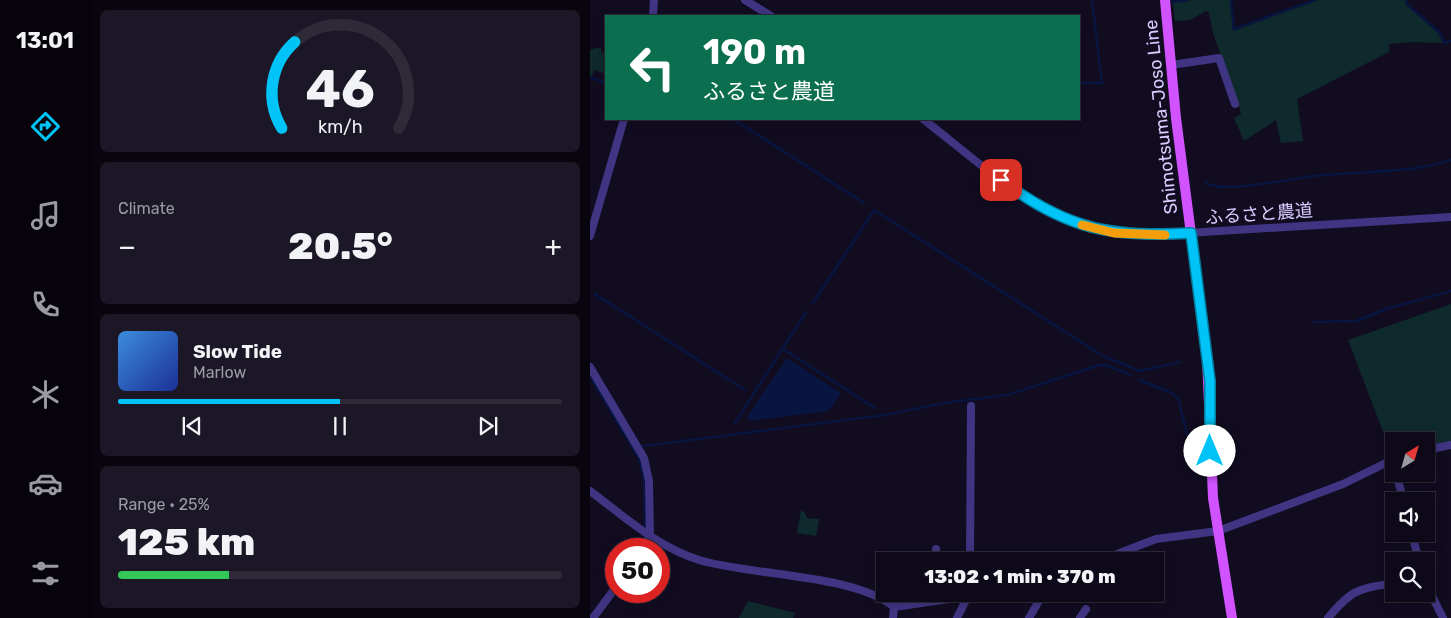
<!DOCTYPE html>
<html lang="en">
<head>
<meta charset="utf-8">
<style>
	:root { --surface:#0e0919; --page:#1c1726; --text:#f1f3f6; --muted:#9b9aa2; --line:#2e2a38; --accent:#00c4f7 }
	body { margin:0; font-family:Rubik,"Noto Sans JP",sans-serif; background:var(--page); color:var(--text); height:100vh; display:flex; flex-direction:column; font-size:19px; white-space:nowrap }
	* { box-sizing:border-box; margin:0 }
	p { font-size:16px; color:var(--muted) }
	.icon { flex:none; width:28px; height:28px; fill:none; stroke:currentColor; stroke-width:2; stroke-linecap:round; stroke-linejoin:round }
	.map { position:relative; flex:1; overflow:hidden }
	.sheet { display:flex; flex-direction:column; gap:10px; padding:10px; background:#08050e; width:500px }
	.sheet>* { flex:none }
	.banner { position:absolute; left:15px; top:15px; width:475px; height:105px; border-radius:0px; box-shadow:0 2px 12px #0003,0 0 0 1px var(--line); background:#0b6e4f; color:#fff; overflow:hidden }
	.needle { width:32px; rotate:37deg }
	.fabs { position:absolute; left:795px; top:432px; display:grid; gap:10px }
	.fabs a { display:grid; place-items:center; width:50px; height:50px; border-radius:0px; background:var(--surface); box-shadow:0 2px 12px #0003,0 0 0 1px var(--line); font-size:25px }
	.speed { position:absolute; left:15px; top:538px; display:flex; gap:10px; font-size:25px; font-weight:700; text-align:center }
	.speed>* { display:grid; place-content:center; width:65px; height:65px; border-radius:50%; background:var(--surface); box-shadow:0 2px 12px #0003,0 0 0 1px var(--line); line-height:1 }
	.speed .limit { border:8px solid #d22; background:#fff; color:#111 }
	.pin { position:absolute; display:grid; place-items:center; width:42px; height:42px; color:#fff; margin:-21px; border-radius:10px; box-shadow:0 2px 8px #0006 }
	.me { position:absolute; width:55px; margin:-28px; rotate:0deg; stroke-linejoin:round; filter:drop-shadow(0 0 4px #0008) }
	.turn { display:flex; align-items:center; gap:18px; height:105px; padding:0 15px; font-size:22px }
	.turn .icon { width:65px; height:65px; stroke-width:2.5 }
	.turn b { display:block; font-size:35px; line-height:42px }
	.big { font-size:38px; font-weight:800; line-height:1.1 }
	.sheet .card { flex:1; display:flex; flex-direction:column; justify-content:center; gap:8px; min-width:0; padding:0 18px; border-radius:8px; background:var(--page) }
	.sheet .dial { align-items:center; gap:0 }
	.dial svg { height:130px; overflow:visible; fill:none; stroke:var(--line); stroke-width:7; stroke-linecap:round; text-anchor:middle }
	.dial text { fill:var(--text); stroke:none }
	.song { display:flex; align-items:center; gap:15px }
	.cover { width:60px; height:60px; border-radius:8px; background:linear-gradient(135deg,hsl(210 70% 55%),hsl(230 70% 35%)) }
	.played { height:5px; border-radius:2px; background:linear-gradient(90deg,var(--accent) 50%,var(--line) 50%) }
	.keys { display:flex; justify-content:space-around; direction:ltr }
	.heat { display:flex; justify-content:space-between; align-items:center; font-size:28px; direction:ltr }
	.charge { height:8px; border-radius:4px; background:linear-gradient(90deg,#34c759 25%,var(--line) 0) }
	.trip { position:absolute; left:286px; top:552px; width:288px; height:50px; border-radius:0px; background:var(--surface); box-shadow:0 2px 12px #0003,0 0 0 1px var(--line); font-weight:800; line-height:50px; text-align:center }
	main { display:flex; flex:1; min-height:0 }
	.menu { display:flex; flex-direction:column; width:90px; justify-content:space-around; align-items:center; background:#06040a; color:var(--muted) }
	.menu .icon { width:35px; height:35px }
	.menu .active { color:var(--accent) }
	.menu b { font-size:22px; color:var(--text) }
	.map>svg:first-child { display:block }
</style>
</head>
<body>
<main>
<nav class="menu">
<b>13:01</b>
<svg class="icon active" aria-label="directions" viewBox="0 0 24 24"><path d="M12 3l9 9-9 9-9-9zM9 14v-3h6M13 9l2 2-2 2"/></svg>
<svg class="icon" aria-label="music" viewBox="0 0 24 24"><path d="M9 18V5l10-2v13"/><circle cx="6" cy="18" r="3"/><circle cx="16" cy="16" r="3"/></svg>
<svg class="icon" aria-label="phone" viewBox="0 0 24 24"><path d="M5 4h4l2 5-3 2q2 4 5 5l2-3 5 2v4C11 20 4 13 5 4z"/></svg>
<svg class="icon" aria-label="climate" viewBox="0 0 24 24"><path d="M12 3v18M4 7l16 10M4 17L20 7"/></svg>
<svg class="icon" aria-label="car" viewBox="0 0 24 24"><path d="M5 17H2v-5l4-1 3-4h7l3 4 3 1v5h-3M9 17h6M6 11h13"/><circle cx="7" cy="17" r="2"/><circle cx="17" cy="17" r="2"/></svg>
<svg class="icon" aria-label="filters" viewBox="0 0 24 24"><path d="M4 7h16M4 17h16"/><circle cx="9" cy="7" r="2"/><circle cx="15" cy="17" r="2"/></svg>
</nav>
<section class="sheet">
<div class="card dial"><svg viewBox="0 0 100 80">
<path d="M14 69A42 42 0 1 1 86 69"/>
<path d="M14 69A42 42 0 0 1 22 16" stroke="#00c4f7"/>
<text x="50" y="56" font-size="32" font-weight="700">46</text>
<text x="50" y="72" font-size="11">km/h</text>
</svg></div>
<div class="card"><p>Climate</p>
<div class="heat"><a>−</a><b class="big">20.5°</b><a>+</a></div>
</div>
<div class="card">
<div class="song"><i class="cover"></i><div><b>Slow Tide</b><p>Marlow</p></div></div>
<div class="played"></div>
<div class="keys"><svg class="icon" aria-label="previous" viewBox="0 0 24 24"><path d="M18 5L8 12l10 7zM5 5v14"/></svg><svg class="icon" aria-label="pause" viewBox="0 0 24 24"><path d="M8 5v14M16 5v14"/></svg><svg class="icon" aria-label="next" viewBox="0 0 24 24"><path d="M6 5l10 7-10 7zM19 5v14"/></svg></div>
</div>
<div class="card"><p>Range · 25%</p><b class="big">125 km</b><div class="charge"></div></div>
</section>
<div class="map">
<svg width="861" height="618" viewBox="0 0 861 618">
	<rect width="100%" height="100%" fill="#120c21"/>
	<!-- green -->
	<g fill="#0f2a2c">
		<path d="M604 0H640L643 31 728 0H815V4L848 33 853 43 823 42 799 44V52L707 99 713 141 691 143 686 120 654 141 644 118 651 114 650 109 623 33 619 13 616 11 600 20 585 21 583 3Z"/>
		<path d="M6 48H11V52L16 54V74L4 70 2 76 0 75V50Z"/>
		<path d="M861 304V442L836 447V441H804V454L802 455 758 340Z"/>
		<path d="M211 510 215 513 217 518 229 519 226 536 207 533Z"/>
		<path d="M158 601 205 613 203 618H149Z"/>
	</g>
	<!-- water -->
	<path fill="#071540" d="M197 358 251 393 239 411 160 421V418H156Z"/>
	<g fill="none" stroke-linecap="round" stroke-linejoin="round">
		<!-- stream -->
		<g stroke="#071540" stroke-width="2.5">
			<path d="M641 0 644 29 725 0"/>
			<path d="M816 0V3L850 33 855 43 861 41"/>
			<path d="M582 2 598 0"/>
			<path d="M0 77 16 83"/>
			<path d="M489 83H512L502 0"/>
			<path d="M143 119 274 203"/>
			<path d="M615 182C628 195 704 178 724 176 770 170 817 175 861 160"/>
			<path d="M5 294 155 390"/>
			<path d="M223 303 284 210 513 356 550 371 590 362"/>
			<path d="M724 322 766 321 796 309 861 291"/>
			<path d="M193 349 285 408"/>
			<path d="M1 378 49 459 54 480 55 528"/>
			<path d="M549 380 580 392 588 398 597 434 611 465"/>
			<path d="M145 423 216 312"/>
			<path d="M53 446 295 415 354 403 417 395 510 365 518 366 541 375"/>
			<path d="M49 549 54 537"/>
		</g>
		<!-- minor -->
		<g stroke="#403583" stroke-width="8">
			<path d="M155 0 181 16"/>
			<path d="M63 16 64 0"/>
			<path d="M581 65 629 58 645 104"/>
			<path d="M333 119C408 177 462 235 564 235L861 217"/>
			<path d="M0 236 34 119"/>
			<path d="M0 367 54 458 59 481 60 536 54 549"/>
			<path d="M836 450 861 445"/>
			<path d="M806 474 814 501"/>
			<path d="M0 491C35 517 67 547 109 560 162 576 264 574 304 607"/>
			<path d="M822 534 829 561"/>
			<path d="M345 561 346 549"/>
			<path d="M380 561 381 406"/>
			<path d="M509 561 566 539 628 531 753 484 804 459"/>
			<path d="M836 584 853 618"/>
			<path d="M304 607 393 594"/>
			<path d="M3 618 26 587"/>
			<path d="M303 618 304 607"/>
			<path d="M367 618 379 594"/>
			<path d="M439 618 453 594"/>
			<path d="M490 618 496 609"/>
			<path d="M738 618C762 589 768 589 804 583"/>
		</g>
		<!-- major -->
		<path stroke="#d153ff" stroke-width="10" d="M575 0 586 118 617 358 623 498 642 618"/>
	</g>
	<g fill="none" stroke-linecap="round" stroke-linejoin="round">
		<!-- route casing -->
		<g stroke="#007fa1" stroke-width="12">
			<path id="route" d="M411 180C476 229 521 238 601 233L620 381V451"/>
		</g>
		<!-- route -->
		<use href="#route" stroke="#00c4f7" stroke-width="9"/>
		<!-- slow -->
		<path stroke="#f59e0b" stroke-width="9" d="M492 225 524 233 575 235"/>
	</g>
	<g text-anchor="middle" dominant-baseline="central" stroke-width="5" stroke-linejoin="round" paint-order="stroke">
		<!-- street labels -->
		<g font-size="18" fill="#d8ccff" stroke="#120c21">
			<text transform="translate(571 117) rotate(-96)">Shimotsuma-Joso Line</text>
			<text transform="translate(669 214) rotate(-4)">ふるさと農道</text>
		</g>
	</g>
</svg>
<div class="fabs">
<a><svg class="needle" viewBox="-14 -14 28 28"><path d="M0-13l5 13h-10z" fill="#e53935"/><path d="M0 13l5-13h-10z" fill="#9b9aa2"/></svg></a>
<a><svg class="icon" aria-label="sound" viewBox="0 0 24 24"><path d="M4 9h4l5-4v14l-5-4H4zM17 9q2 3 0 6"/></svg></a>
<a><svg class="icon" aria-label="search" viewBox="0 0 24 24"><circle cx="10" cy="10" r="6"/><path d="M15 15l6 6"/></svg></a>
</div>
<div class="speed"><div class="limit">50</div></div>
<div class="pin" style="left:411px;top:180px;background:#d93025"><svg class="icon" aria-label="arrive" viewBox="0 0 24 24"><path d="M6 21V4h12l-3 4 3 4H6"/></svg></div>
<svg class="me" style="left:620px;top:451px" viewBox="-20 -20 40 40"><circle r="19" fill="#fff"/><path d="M0-13L10 11 0 6-10 11z" fill="#00c4f7"/></svg>
<div class="trip">13:02 · 1 min · 370 m</div>
<div class="banner">
<div class="turn"><svg class="icon" aria-label="left" viewBox="0 0 24 24"><path d="M17 20v-9H6M10 6l-5 5 5 5"/></svg><div><b>190 m</b>ふるさと農道</div></div>
</div>
</div>
</main>
</body>
</html>
